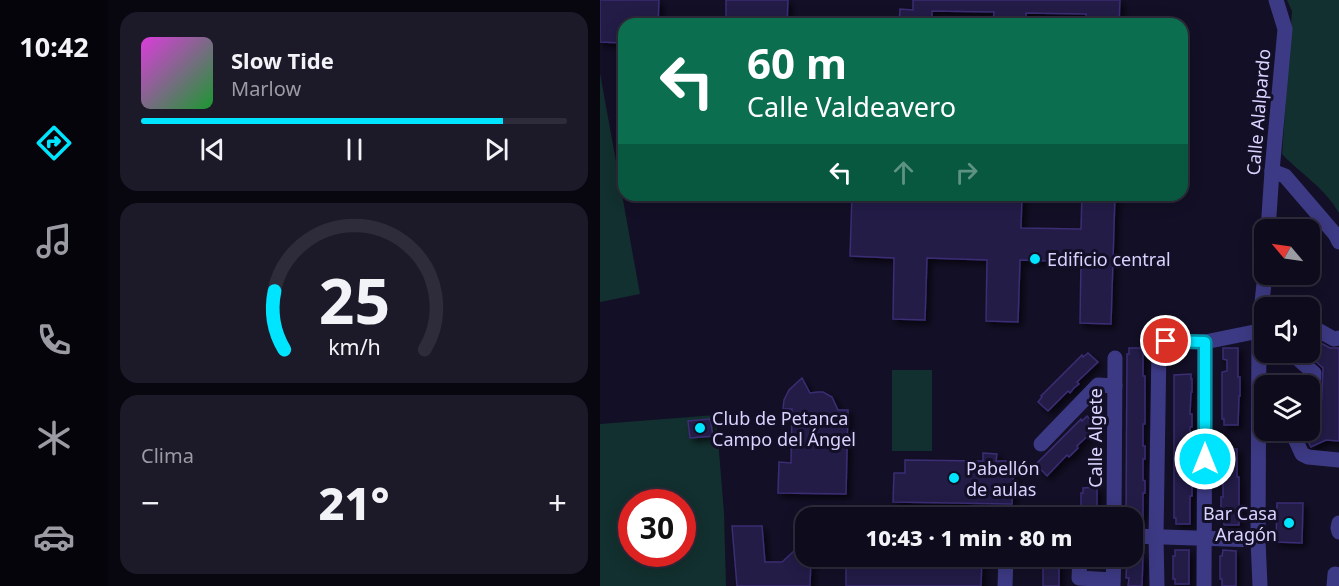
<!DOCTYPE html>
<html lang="es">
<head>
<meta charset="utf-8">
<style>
	:root { --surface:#0e0b1c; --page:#1c1929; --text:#f1f3f6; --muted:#9b9ba3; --line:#2e2b3b; --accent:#00e5ff }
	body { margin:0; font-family:"Noto Sans",sans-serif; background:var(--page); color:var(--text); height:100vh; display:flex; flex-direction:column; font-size:22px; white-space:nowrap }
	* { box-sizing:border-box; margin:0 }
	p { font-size:20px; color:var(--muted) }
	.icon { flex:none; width:33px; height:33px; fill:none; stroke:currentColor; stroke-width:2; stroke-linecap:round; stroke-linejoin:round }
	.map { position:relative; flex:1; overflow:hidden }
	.side { display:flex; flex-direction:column; gap:12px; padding:12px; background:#08060f; width:492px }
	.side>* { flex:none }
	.banner { position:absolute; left:18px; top:18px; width:570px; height:183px; border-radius:18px; box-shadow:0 3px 15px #0003,0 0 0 2px var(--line); background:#0b6e4f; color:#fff; overflow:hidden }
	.needle { width:39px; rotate:299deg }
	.fabs { position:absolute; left:654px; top:219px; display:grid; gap:12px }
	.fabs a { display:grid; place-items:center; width:66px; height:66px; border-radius:12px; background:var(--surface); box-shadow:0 3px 15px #0003,0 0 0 2px var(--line); font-size:30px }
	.speed { position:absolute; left:18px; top:489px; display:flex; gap:12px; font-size:30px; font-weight:700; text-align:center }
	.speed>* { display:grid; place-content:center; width:78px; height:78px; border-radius:50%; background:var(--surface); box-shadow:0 3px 15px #0003,0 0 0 2px var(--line); line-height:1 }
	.speed .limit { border:9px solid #d22; background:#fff; color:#111 }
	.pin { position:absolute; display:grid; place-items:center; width:51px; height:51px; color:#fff; margin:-26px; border:3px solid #fff; border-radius:50%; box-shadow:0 2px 6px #0007 }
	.me { position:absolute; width:66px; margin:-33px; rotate:0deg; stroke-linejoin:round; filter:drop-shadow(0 0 4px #0008) }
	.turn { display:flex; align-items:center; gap:21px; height:126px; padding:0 30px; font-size:27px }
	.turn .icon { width:78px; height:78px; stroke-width:2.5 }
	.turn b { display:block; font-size:42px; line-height:51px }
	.lanes { display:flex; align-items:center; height:57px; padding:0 30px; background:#0003; justify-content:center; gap:30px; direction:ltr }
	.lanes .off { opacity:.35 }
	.big { font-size:45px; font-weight:800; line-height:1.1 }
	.side .widget { flex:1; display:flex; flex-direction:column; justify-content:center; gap:9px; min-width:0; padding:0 21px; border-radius:18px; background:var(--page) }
	.side .dial { align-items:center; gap:0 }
	.dial svg { height:156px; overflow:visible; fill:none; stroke:var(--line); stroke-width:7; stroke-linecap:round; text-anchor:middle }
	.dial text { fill:var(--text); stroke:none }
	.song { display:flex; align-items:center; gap:18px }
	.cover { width:72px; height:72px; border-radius:9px; background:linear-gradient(135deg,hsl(300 70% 55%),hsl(130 70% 35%)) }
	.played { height:6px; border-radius:3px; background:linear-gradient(90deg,var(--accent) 85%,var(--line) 85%) }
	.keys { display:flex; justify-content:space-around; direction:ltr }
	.heat { display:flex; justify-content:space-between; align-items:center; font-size:33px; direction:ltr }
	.trip { position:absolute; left:195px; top:507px; width:348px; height:60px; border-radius:18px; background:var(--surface); box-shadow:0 3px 15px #0003,0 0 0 2px var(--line); font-weight:800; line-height:60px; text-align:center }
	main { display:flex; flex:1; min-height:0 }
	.dock { display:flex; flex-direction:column; width:108px; justify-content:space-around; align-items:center; background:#06040b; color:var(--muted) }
	.dock .icon { width:42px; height:42px }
	.dock .selected { color:var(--accent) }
	.dock b { font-size:27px; color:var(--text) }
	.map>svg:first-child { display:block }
</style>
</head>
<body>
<main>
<nav class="dock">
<b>10:42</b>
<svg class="icon selected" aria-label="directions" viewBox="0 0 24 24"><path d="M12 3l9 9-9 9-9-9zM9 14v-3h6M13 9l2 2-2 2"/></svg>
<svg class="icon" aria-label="music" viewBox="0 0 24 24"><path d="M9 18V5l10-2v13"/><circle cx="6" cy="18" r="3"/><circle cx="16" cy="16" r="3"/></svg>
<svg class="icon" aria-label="phone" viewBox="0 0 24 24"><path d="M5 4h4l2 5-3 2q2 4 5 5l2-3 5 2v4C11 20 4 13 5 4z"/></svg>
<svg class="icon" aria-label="climate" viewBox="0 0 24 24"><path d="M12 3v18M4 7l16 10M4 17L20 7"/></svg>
<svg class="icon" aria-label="car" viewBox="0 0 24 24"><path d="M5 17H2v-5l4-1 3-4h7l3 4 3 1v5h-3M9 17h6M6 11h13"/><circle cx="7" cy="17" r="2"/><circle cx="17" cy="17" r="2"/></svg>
</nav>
<section class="side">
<div class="widget">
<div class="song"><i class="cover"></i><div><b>Slow Tide</b><p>Marlow</p></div></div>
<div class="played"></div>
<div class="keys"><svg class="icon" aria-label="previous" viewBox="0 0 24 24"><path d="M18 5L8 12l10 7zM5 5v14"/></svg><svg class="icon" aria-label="pause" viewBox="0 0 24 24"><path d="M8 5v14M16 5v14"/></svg><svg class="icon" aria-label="next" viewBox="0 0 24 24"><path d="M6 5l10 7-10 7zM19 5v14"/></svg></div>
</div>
<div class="widget dial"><svg viewBox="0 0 100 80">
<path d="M14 69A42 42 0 1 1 86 69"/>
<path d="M14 69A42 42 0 0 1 9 39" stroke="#00e5ff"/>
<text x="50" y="56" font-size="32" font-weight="700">25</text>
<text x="50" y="72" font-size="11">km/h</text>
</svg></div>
<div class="widget"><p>Clima</p>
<div class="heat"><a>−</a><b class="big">21°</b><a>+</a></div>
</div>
</section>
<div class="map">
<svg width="739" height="586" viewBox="0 0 739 586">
	<defs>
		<filter id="shadow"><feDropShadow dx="4" dy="4" stdDeviation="3" flood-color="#0009"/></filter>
	</defs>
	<rect width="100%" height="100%" fill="#130f26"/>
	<!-- green -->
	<g fill="#12302f" fill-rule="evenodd">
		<path d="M687 0H739V213C725 188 701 174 682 154L692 11Z"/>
		<path d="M0 73 40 294 0 302Z"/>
		<rect x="292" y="370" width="40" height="81"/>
		<path d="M116 415 124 513 126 586H0V424ZM32 502H82V554H32Z"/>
	</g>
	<!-- building -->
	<g fill="#241b47" stroke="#3b2d73" stroke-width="1.5" filter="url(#shadow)">
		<path d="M0 0H59L58 24H24V43L0 42Z"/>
		<path d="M126 0H188L187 24H126Z"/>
		<path d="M313 0H520L519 24H486V14L426 13V24H393L394 12 332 11V24H299L300 9 313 10Z"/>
		<path d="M252 195H422L421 228 481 229 482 195H515L511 324 480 323 481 262 420 260 418 322 386 321 387 260 327 258 325 320 293 319 294 258 250 256Z"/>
		<path d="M717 341 730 348H739V441L726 440 711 447 702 430H710V423L716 420 721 413 723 368 710 356V345L714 344Z"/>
		<path d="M529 348H543V376H545V424H543V446H545V459H543V480L545 481V493H543V518H529V516H526L527 354H529Z"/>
		<path d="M623 348H638V377H640V396H639L638 425H624V419H622V372L627 371V360L623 359Z"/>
		<path d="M488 353 498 362 477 382 479 384 474 388 470 393 468 391 448 411 438 402 442 397 441 396 482 355 483 357Z"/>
		<path d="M591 374V379H592V392H591L590 414H592V427H590L591 449H592V461H590V483H592V496H590V524H576V518H574V375Z"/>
		<path d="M202 378 210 393 218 392H223L232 397 238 410H248L246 494 178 493 179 462 191 463 192 409H183L184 400 189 390Z"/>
		<path d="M487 416 497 427 477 446 478 448 469 457 467 455 447 476 436 464 481 419 482 421Z"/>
		<path d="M110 419 113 436 90 438 88 421Z"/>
		<path d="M623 449H637V477H639V525H624L623 519H621V497H623V478L621 477V455L623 454Z"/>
		<path d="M383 453 397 454 396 461H414L412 504 293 502 294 473H305V460L383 461Z"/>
		<path d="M497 487V518H483V516H481V493H483V488Z"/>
		<path d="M677 503H703L702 543 676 542Z"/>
		<path d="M132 526H162L165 562H182L194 551V527H206V556H211L210 586H137Z"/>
		<path d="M575 550H589V584H575V579H573V556H575Z"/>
		<path d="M623 550 636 551V586H622V579H620V556H622Z"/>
		<path d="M266 556H382L381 586H246V568H251L252 563H265Z"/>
		<path d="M445 556H459V586H443V564H445Z"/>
		<path d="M527 556H543L542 586H528L529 578H526Z"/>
	</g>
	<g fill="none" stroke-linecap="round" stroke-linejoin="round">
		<!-- minor -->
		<g stroke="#3d3a85" stroke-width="15">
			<path d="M672 171 685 176 735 234 739 242"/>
			<path d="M668 230 672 171 685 29 676 0"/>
			<path d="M710 335 713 330 716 329 734 339 739 338"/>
			<path d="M698 352 697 358 714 373 711 407 710 411"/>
			<path d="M691 430 702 454 708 457 739 460"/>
			<path d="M441 444 498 385 515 386"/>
			<path d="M514 518 515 358"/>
			<path d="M739 523 738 528 739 532"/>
			<path d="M532 536 658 540"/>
			<path d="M480 556 479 578 513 580"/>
			<path d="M405 586 406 556"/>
			<path d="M513 586 514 556"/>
			<path d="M557 586 556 537 559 346 566 341 605 342 659 331"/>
			<path d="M604 586 605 342"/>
			<path d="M660 586 658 540 659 331 665 274"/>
			<path d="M734 586 735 574 739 575"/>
		</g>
	</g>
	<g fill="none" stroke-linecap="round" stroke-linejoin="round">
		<!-- route casing -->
		<g stroke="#0095a6" stroke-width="15">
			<path id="route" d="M566 341 605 342V459"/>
		</g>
		<!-- route -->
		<use href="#route" stroke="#00e5ff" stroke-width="10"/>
	</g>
	<!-- markers -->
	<g fill="#00e5ff" stroke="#130f26" stroke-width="2">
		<circle cx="435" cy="259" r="6"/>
		<circle cx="100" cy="428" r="6"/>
		<circle cx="354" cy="478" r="6"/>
		<circle cx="689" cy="523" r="6"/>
	</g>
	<g text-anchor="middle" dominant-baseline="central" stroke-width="6" stroke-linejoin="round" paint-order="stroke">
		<!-- street labels -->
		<g font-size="18" fill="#d9d4ff" stroke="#130f26">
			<text transform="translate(658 112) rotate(-85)">Calle Alalpardo</text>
			<text transform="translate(495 438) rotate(-90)">Calle Algete</text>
		</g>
		<!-- poi labels -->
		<g font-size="18" fill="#d9d4ff" stroke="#130f26" text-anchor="start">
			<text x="447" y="259">Edificio central</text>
			<text x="112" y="418">Club de Petanca<tspan x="112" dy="21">Campo del Ángel</tspan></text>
			<text x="366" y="468">Pabellón<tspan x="366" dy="21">de aulas</tspan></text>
			<text x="677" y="513" text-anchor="end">Bar Casa<tspan x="677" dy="21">Aragón</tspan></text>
		</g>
	</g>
</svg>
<div class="fabs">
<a><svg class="needle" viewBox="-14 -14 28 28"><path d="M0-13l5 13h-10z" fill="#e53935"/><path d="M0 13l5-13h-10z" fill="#9b9ba3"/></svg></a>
<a><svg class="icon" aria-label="sound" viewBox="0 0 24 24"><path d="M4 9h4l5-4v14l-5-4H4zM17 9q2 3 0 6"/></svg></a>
<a><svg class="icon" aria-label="layers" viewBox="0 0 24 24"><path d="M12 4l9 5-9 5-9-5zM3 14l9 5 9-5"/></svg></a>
</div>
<div class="speed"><div class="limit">30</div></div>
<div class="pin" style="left:566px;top:341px;background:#d93025"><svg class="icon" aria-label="arrive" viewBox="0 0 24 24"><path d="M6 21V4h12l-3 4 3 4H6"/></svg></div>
<svg class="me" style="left:605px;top:459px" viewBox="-20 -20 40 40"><circle r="17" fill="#00e5ff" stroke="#fff" stroke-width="3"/><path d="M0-11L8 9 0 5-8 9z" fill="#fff"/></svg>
<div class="trip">10:43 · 1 min · 80 m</div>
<div class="banner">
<div class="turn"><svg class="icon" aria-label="left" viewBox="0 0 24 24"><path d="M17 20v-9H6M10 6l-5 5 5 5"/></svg><div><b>60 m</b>Calle Valdeavero</div></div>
<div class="lanes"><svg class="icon" aria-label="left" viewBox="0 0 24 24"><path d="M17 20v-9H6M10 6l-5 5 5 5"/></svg><svg class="icon off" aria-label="ahead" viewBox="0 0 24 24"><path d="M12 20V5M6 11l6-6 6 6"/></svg><svg class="icon off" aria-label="right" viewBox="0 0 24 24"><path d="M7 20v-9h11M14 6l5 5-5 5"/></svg></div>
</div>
</div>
</main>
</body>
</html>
